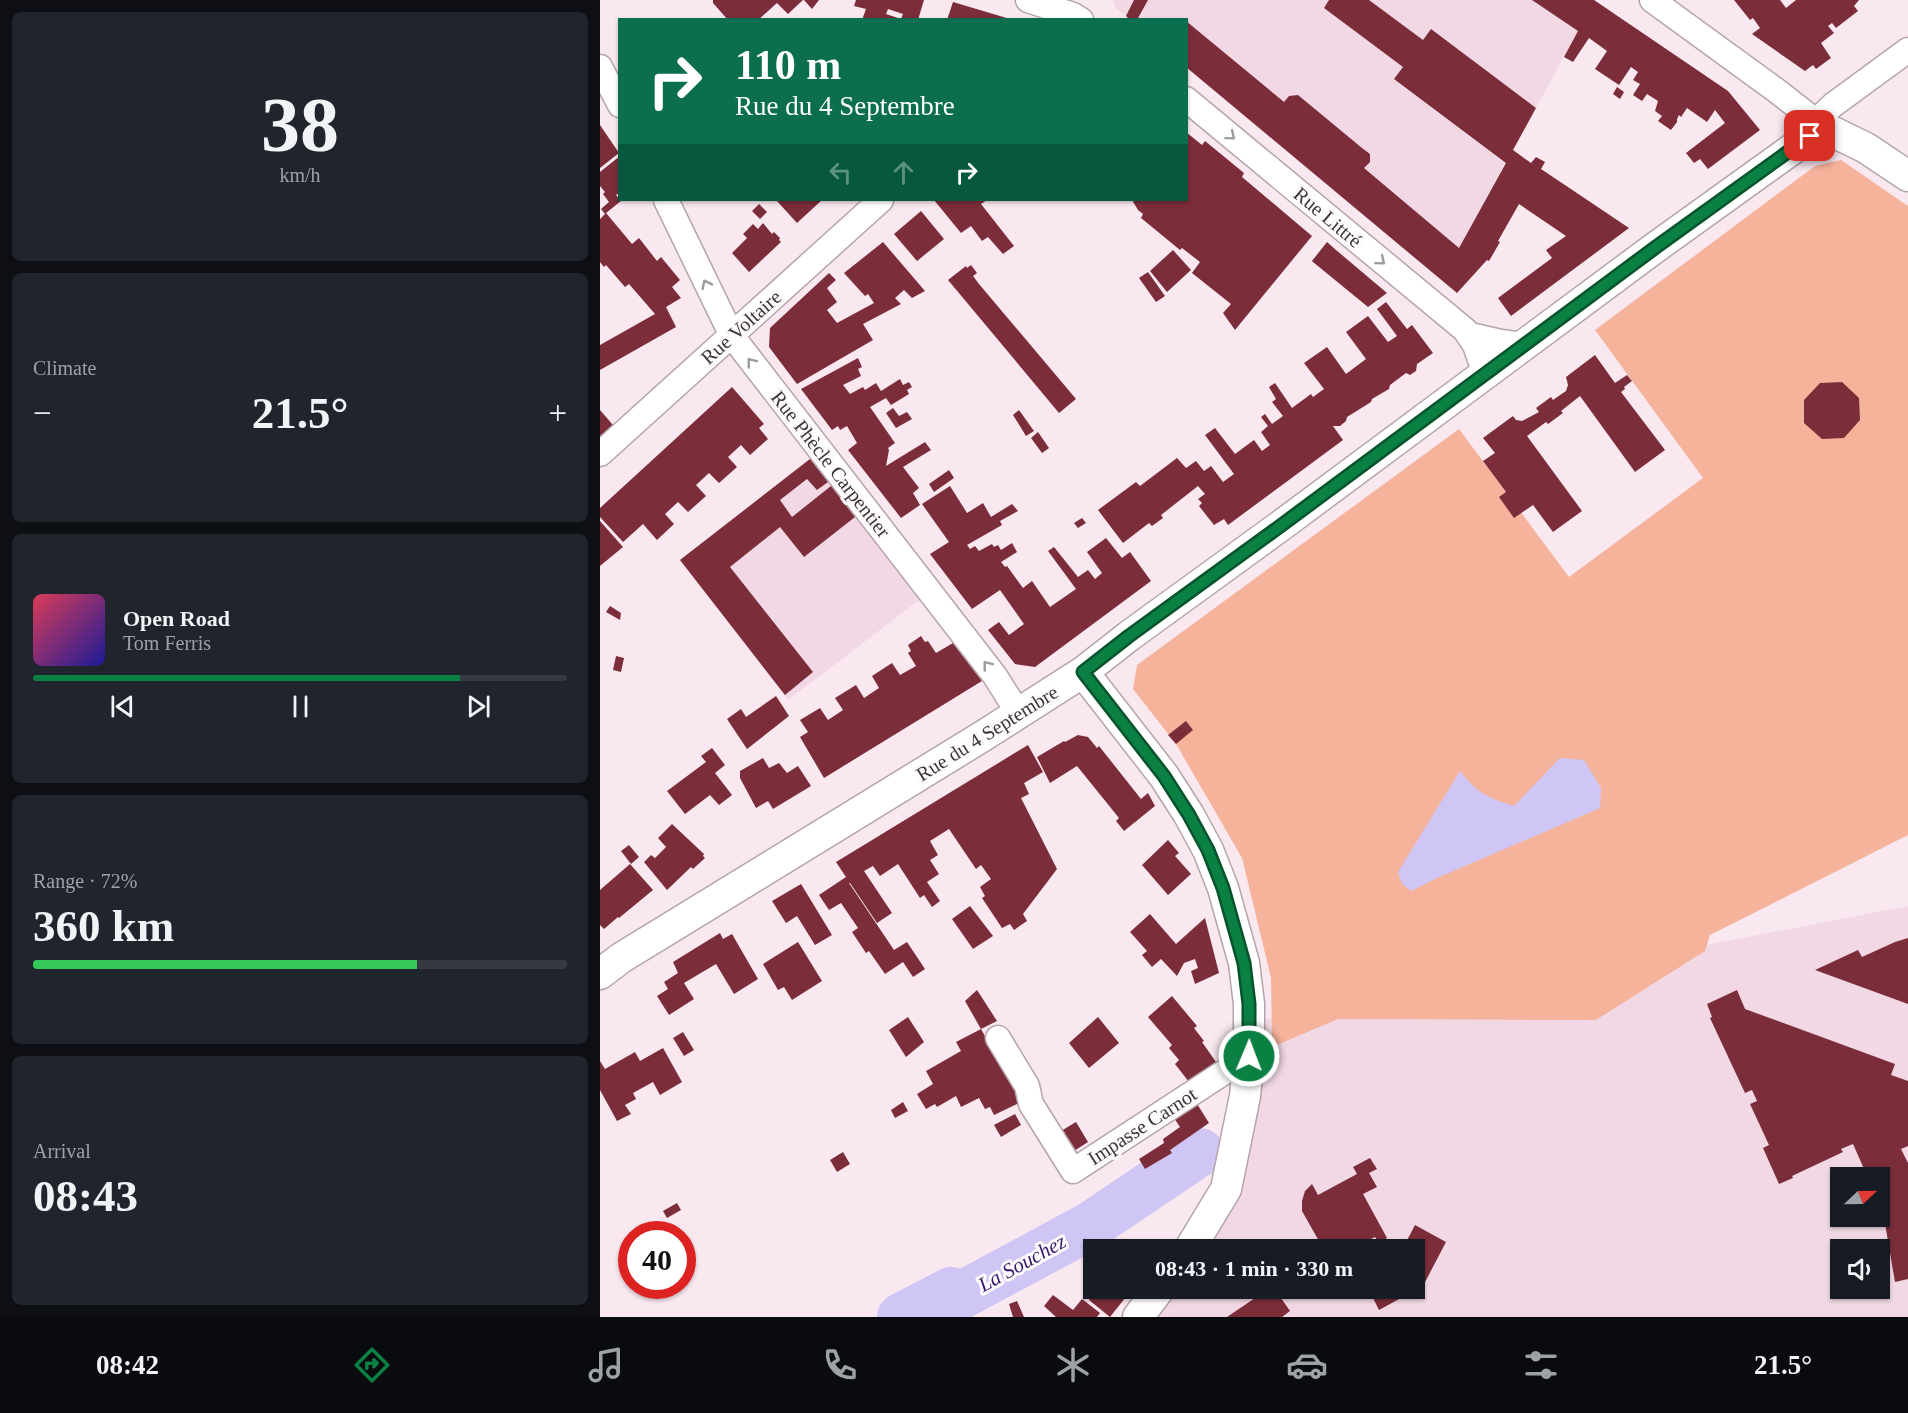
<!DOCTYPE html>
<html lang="en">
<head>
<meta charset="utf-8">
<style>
	:root { --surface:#171b24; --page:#20242c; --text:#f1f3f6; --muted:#9ea1a6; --line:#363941; --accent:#0b8043 }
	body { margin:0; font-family:Georgia,serif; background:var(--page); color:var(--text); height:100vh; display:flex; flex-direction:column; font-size:22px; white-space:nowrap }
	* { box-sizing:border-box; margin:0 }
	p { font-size:20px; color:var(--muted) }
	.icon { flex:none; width:33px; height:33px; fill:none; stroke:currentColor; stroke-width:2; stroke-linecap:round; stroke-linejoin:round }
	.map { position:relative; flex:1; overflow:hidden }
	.details { display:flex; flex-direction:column; gap:12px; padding:12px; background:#0d0f14; width:600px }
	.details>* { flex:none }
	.top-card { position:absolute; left:18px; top:18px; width:570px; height:183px; border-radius:0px; box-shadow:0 2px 4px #0004; background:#0b6e4f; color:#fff; overflow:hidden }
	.needle { width:39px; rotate:68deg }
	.controls { position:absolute; left:1230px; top:1167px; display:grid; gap:12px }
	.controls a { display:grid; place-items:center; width:60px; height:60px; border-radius:0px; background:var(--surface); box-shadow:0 2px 4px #0004; font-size:30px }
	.speed { position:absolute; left:18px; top:1221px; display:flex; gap:12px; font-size:30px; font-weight:700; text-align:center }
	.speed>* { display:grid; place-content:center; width:78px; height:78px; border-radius:50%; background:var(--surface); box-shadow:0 2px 4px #0004; line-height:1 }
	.speed .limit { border:9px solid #d22; background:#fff; color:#111 }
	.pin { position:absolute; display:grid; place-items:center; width:51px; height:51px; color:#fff; margin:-26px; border-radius:12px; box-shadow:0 3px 9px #0006 }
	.me { position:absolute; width:66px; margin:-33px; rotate:1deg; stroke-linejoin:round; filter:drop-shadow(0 0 4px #0008) }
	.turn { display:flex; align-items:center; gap:21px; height:126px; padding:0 18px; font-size:27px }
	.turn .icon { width:78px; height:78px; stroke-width:2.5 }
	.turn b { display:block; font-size:42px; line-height:51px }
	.lanes { display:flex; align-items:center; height:57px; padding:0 18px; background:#0003; justify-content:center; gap:30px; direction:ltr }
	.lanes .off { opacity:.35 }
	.big { font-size:45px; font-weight:600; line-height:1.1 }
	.details .tile { flex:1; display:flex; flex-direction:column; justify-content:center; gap:9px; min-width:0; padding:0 21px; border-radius:9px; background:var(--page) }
	.details .dial { align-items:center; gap:0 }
	.dial b { font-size:78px; line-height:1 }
	.song { display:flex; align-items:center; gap:18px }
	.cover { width:72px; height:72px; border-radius:9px; background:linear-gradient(135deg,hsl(350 70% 55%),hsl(240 70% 35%)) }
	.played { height:6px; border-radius:3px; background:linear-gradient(90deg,var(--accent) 80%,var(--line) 80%) }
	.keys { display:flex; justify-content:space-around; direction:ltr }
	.heat { display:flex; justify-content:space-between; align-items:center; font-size:33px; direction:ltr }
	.charge { height:9px; border-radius:4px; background:linear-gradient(90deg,#34c759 72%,var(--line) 0) }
	.trip { position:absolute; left:483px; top:1239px; width:342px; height:60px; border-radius:0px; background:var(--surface); box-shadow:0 2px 4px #0004; font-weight:600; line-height:60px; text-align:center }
	.menu { display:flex; height:96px; justify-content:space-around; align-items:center; background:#090b0e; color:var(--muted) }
	.menu .icon { width:42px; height:42px }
	.menu .selected { color:var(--accent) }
	.menu b { font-size:27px; color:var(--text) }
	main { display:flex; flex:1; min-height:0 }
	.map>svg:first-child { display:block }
</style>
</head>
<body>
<main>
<section class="details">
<div class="tile dial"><b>38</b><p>km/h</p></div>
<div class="tile"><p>Climate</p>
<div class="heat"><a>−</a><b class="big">21.5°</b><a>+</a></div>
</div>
<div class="tile">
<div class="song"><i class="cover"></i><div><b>Open Road</b><p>Tom Ferris</p></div></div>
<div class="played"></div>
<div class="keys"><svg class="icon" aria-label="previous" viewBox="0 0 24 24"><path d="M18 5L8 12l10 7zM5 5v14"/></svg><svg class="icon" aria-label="pause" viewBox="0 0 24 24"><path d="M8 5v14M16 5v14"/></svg><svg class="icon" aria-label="next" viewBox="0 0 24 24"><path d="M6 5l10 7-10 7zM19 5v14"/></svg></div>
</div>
<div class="tile"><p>Range · 72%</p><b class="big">360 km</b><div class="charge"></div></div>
<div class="tile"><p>Arrival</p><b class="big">08:43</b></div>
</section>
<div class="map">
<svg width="1308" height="1317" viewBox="0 0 1308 1317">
	<rect width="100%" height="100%" fill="#fae8f0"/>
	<!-- built -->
	<g fill="#f2d8e5" fill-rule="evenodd">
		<path d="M513 0H994L997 2 978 31 859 248 835 275 587 67 586 20 530 19 514 6Z"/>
		<path d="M210 459 322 598 188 700 80 560Z"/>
		<path d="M1308 906V1317H558L579 1289 814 1288V1250L606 1249 655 1019 1006 1001 1091 948ZM1240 1178H1280V1216H1240ZM1240 1250H1280V1288H1240Z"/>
	</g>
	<!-- green -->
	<path fill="#f5b39c" d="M1241 160 1308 206V835L1110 935 1105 951 996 1020 738 1019 672 1047 671 978 642 858 576 744 533 689 537 665 859 429 969 577 1103 478 995 330 1215 166Z"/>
	<!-- water -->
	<path fill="#cfc6f5" d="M960 758 984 760 1001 788 1000 808 837 878 811 891 802 884 798 872 860 771C878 794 887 797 914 806Z"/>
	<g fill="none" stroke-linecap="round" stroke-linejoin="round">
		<!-- river -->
		<path stroke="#cfc6f5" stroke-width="48" d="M301 1317 351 1291 360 1296 490 1226 600 1152"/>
	</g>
	<!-- building -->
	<g fill="#7b2d39" fill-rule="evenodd">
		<path d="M113 0H203L188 14 177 3 158 20H128L113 3Z"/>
		<path d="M204 0H219L212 9Z"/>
		<path d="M256 0H324L318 20H262L266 9 254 6ZM288 9 303 14 301 19 286 14Z"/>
		<path d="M534 0H548L537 20H530L526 16Z"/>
		<path d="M729 0H769L823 40 831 29 936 108 913 150 931 163 936 157 945 162 941 169 1029 228 911 316 898 298 952 258 946 250 966 236 919 204 898 241 900 242 889 261 887 260 857 293 586 67V21L684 102 689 96 698 95 762 148 770 154V162L764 168 859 248 906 163 794 79 803 67 724 8Z"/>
		<path d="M932 0H994L1128 91 1160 130 1108 169 1100 159 1094 163 1086 153 1125 123 1115 110 1107 122 1087 108 1081 117 1079 115 1077 119V122L1071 130 1058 121 1062 116 1055 111 1058 101 1047 94 1042 101 1033 95 1040 84 1033 80 1038 72 1031 67 1019 85 995 69 1007 51 989 38 973 62 964 57 978 31Z"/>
		<path d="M1134 0H1180L1186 8 1196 0H1259L1254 6 1258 11 1236 28 1232 23 1228 26 1234 33 1221 43 1231 58 1216 69 1213 65 1205 71 1152 34 1160 28 1153 18 1150 20Z"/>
		<path d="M353 2 410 19V20H347Z"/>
		<path d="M1017 87 1024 92 1020 99 1013 94Z"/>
		<path d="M0 125 19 153 0 168Z"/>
		<path d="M586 132 602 145 605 141 644 173 642 177 712 236 635 330 623 313 631 304 592 273 600 262 582 248 580 250 541 218 543 214 538 210 532 200H586Z"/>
		<path d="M20 156V192L16 195 21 201 6 213 32 244 39 238 57 261 61 257 80 280 72 287 81 298 66 307 76 327 0 370V345L55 314 29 284 25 287 6 265 4 267 0 262V219L5 214 1 209 9 202 3 194 5 192 0 186V172Z"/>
		<path d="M176 200H222L197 223Z"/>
		<path d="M334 200H387L381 204 414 246 403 254 388 237 382 241 371 226 361 233Z"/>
		<path d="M159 204 167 212 160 219 152 211Z"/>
		<path d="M321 211 344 239 317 261 294 234Z"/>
		<path d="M163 223 172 234 174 232 180 238 179 240 181 242 149 272 132 253 147 238 143 234 153 224 158 229Z"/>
		<path d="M283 242 325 291 312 298 304 290 295 298 301 304 263 324 273 340 197 384 169 347 170 328 229 273 236 280 227 288 237 302 227 310 237 323 274 303 268 294 265 296 244 273Z"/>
		<path d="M727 242 736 250 787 293 768 307 713 262 712 261Z"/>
		<path d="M573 250 591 270 567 292 550 271Z"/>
		<path d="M371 265 377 273 373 276 379 284 476 399 459 413 348 280 366 266 367 268Z"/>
		<path d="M548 272 565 296 556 302 539 278Z"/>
		<path d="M786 302 807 329 812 325 833 353 817 364 816 371 810 375 806 373 790 385 789 389 772 399 771 402 747 417 746 421 740 426H733L743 440 628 525 624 519 614 525 599 506 602 503 598 499 605 494 598 486 561 515 563 518 552 526 549 523 523 543 498 510 536 482 540 486 577 458 586 468 596 461 604 471 611 466 623 482 634 474 605 435 615 428 635 454 654 440 662 451 670 445 661 432 668 426 661 417 665 414 672 424 683 416 672 402 676 399 669 387 675 383 692 408 711 394 713 397 724 389 704 363 727 347 746 374 766 359 746 332 768 316 788 342 797 336 777 309Z"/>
		<path d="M995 355 1015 383 1027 375 1032 381 1024 387 1025 389 1021 392 1065 450 1035 472 980 396 961 411 963 413 948 424 946 422 927 436 982 511 953 532 933 505 914 518 899 497 906 492 883 461 895 453 883 438 913 416 916 420 922 421 939 412 936 408 951 397 953 400 966 391 968 385 966 377Z"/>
		<path d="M258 358 262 367 258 369 261 376 243 385 250 394 263 387 265 390 276 383 281 391 300 379 303 385 309 382 312 387 307 390 309 394 291 405 286 398 270 407 295 443 288 448 289 450 286 466 325 442 331 450 303 467 319 488 313 493 320 505 301 518 248 450 257 443 247 426 240 430 238 426 232 430 201 389Z"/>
		<path d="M1242 382 1259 398 1260 420 1244 438 1222 439 1204 423V400L1220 383Z"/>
		<path d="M132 387 164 424 159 428 168 439 150 455 141 445 128 457 137 467 119 483 109 473 96 485 106 496 88 512 78 502 65 514 74 524 57 540 43 524 23 542 0 517V508Z"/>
		<path d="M293 408 299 416 307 412 312 419 296 428 286 413Z"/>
		<path d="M0 410 13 425 0 437Z"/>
		<path d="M419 410 434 431 426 436 413 415Z"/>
		<path d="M438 432 449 448 442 453 431 438Z"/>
		<path d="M210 459 228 482 217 490 207 479 180 500 192 517 231 486 255 517 204 557 180 527 130 567 213 672 185 695 80 560Z"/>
		<path d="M349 470 354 478 334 492 329 484Z"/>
		<path d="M350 486 367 513 383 503 391 517 412 504 418 511 400 521 402 525 367 545 370 549 375 546 379 551 392 544 394 547 398 545 401 550 412 543 417 552 401 562 405 567 407 566 423 588 432 581 450 607 476 589 448 551 454 547 478 577 488 570 495 579 502 573 487 552 506 538 522 558 530 552 551 581 435 667 415 664 388 630 399 622 409 635 424 624 400 590 372 609 330 554 349 542 322 504Z"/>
		<path d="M482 518 486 523 478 528 474 523Z"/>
		<path d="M0 521 23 547 0 566Z"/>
		<path d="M10 606 21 613 20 620 6 612Z"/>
		<path d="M321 636 325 642 328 641 336 653 353 643 382 681 224 778 200 737 208 732 200 720 220 708 228 720 243 710 235 698 256 685 264 698 279 688 272 676 292 663 300 675 316 666 308 653 311 651 308 645Z"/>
		<path d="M16 656 24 658 21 672 13 670Z"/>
		<path d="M176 696 189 716 147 749 127 719 141 709 146 717Z"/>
		<path d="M586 721 593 730 576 744 568 735Z"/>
		<path d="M478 735 488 737 497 748 499 746 541 799 548 793 555 806 524 831 516 821 519 818 477 766 450 783 437 757 464 741 465 742Z"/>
		<path d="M428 745 443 772 424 783 429 794 421 798 457 869 423 914 427 921 414 930 410 924 402 928 382 898 385 896 380 887 391 879 381 865 376 869 349 829 330 841 338 855 330 860 339 874 327 882 340 901 332 907 324 895 320 898 298 864 280 876 273 866 264 871 292 913 277 923 250 883H249L294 950 307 942 325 969 313 977 303 962 285 974 269 951 266 953 252 932 258 928 241 903 229 910 219 895 246 877 236 862Z"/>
		<path d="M112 748 125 765 115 773 132 795 119 805 110 795 85 814 67 791 106 762 101 756Z"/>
		<path d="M163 758 169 768 179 763 187 773 198 766 211 786 173 809 168 801 156 808 140 778V771Z"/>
		<path d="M72 824 104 854 103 856 105 858 93 869 91 867 67 890 44 862 51 855 55 858 66 847 58 838Z"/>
		<path d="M568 840 579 853 575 856 591 874 568 895 542 865Z"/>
		<path d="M29 845 39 857 31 864 21 851Z"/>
		<path d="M30 864 53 890 19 918 18 917 4 929 0 925V890Z"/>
		<path d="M201 884 232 935 215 945 197 916 186 923 172 901Z"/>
		<path d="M370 906 393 936 373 949 352 919Z"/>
		<path d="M550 914 576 944 605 918 619 973 595 984 591 971 598 968 595 959 584 963 577 976 561 959 552 967 542 955 547 951 530 932Z"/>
		<path d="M120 933 123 939 132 934 158 979 134 994 116 964 84 983 94 999 69 1015 57 996 68 989 64 982 78 973 73 962Z"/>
		<path d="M1308 938V1004L1215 970 1258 950 1262 957 1295 942Z"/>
		<path d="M198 942 222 981 192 1000 184 987 178 990 163 964Z"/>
		<path d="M377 990 397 1021 381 1029 365 1001Z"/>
		<path d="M1137 990 1145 1009 1295 1064 1291 1075 1308 1081V1146L1301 1149 1308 1163V1279L1295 1282 1283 1212 1290 1211 1283 1196 1280 1197V1178H1268L1253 1144 1241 1149 1243 1152 1192 1176 1193 1178 1179 1184 1163 1148 1169 1145 1150 1104 1157 1101 1152 1090 1145 1093 1110 1018 1112 1017 1107 1004Z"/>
		<path d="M572 996 597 1026 594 1028 604 1041 602 1042 616 1062 589 1082 575 1064 579 1060 569 1048 572 1045 548 1017Z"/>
		<path d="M308 1017 324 1042 306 1057 289 1030Z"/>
		<path d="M498 1017 519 1043 489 1068 469 1043Z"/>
		<path d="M381 1029 421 1102 394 1115 390 1107 385 1109 379 1098 361 1107 356 1096 337 1107 335 1104 326 1109 317 1094 333 1084 326 1071 361 1051 356 1042Z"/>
		<path d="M83 1032 94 1050 84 1056 73 1038Z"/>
		<path d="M63 1048 82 1082 60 1095 53 1082 33 1093 36 1099 25 1105 31 1114 17 1121 0 1090V1061L5 1069 35 1052 40 1061Z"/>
		<path d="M594 1099 609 1123 570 1150 572 1153 545 1169 539 1159 564 1143 563 1139 580 1127 572 1115Z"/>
		<path d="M303 1102 308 1111 295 1118 291 1110Z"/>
		<path d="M415 1114 421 1125 401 1137 394 1125Z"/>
		<path d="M476 1122 488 1142 474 1151 461 1131Z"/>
		<path d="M243 1152 250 1164 237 1172 230 1160Z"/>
		<path d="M770 1158 777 1169 769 1173 777 1187 763 1194 787 1238 779 1243 775 1237 769 1240 773 1246 767 1250H724L702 1211V1201L705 1191 712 1184 718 1195 757 1174 753 1167Z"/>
		<path d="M77 1203 81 1210 67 1218 63 1211Z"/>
		<path d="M815 1225 846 1242 823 1286 779 1310 768 1288H814V1250H802Z"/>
		<path d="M497 1288H533L510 1317 489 1300Z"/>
		<path d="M649 1288H674L690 1311 682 1317H627L655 1298Z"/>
		<path d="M453 1295 473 1310 482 1299 500 1313 497 1317H456L444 1306Z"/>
		<path d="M417 1301 424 1317H413L409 1304Z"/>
	</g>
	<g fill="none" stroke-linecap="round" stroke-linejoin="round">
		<!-- minor casing -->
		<g stroke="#b5a4ac" stroke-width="27">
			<g id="minor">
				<path d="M428 0 473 15 481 20"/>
				<path d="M1052 0 1177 91 1223 127"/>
				<path d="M0 67 20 105"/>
				<path d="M586 99 865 330 875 345 885 374"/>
				<path d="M1216 121 1233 105 1308 50"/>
				<path d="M66 200 132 336 395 676 419 714"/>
				<path d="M870 335 901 342 926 345"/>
				<path d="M0 454 281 200"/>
				<path d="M398 1038 427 1086 431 1104 473 1171 649 1056"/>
			</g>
		</g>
		<!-- tertiary casing -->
		<g stroke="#b5a4ac" stroke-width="33">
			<g id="tertiary">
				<path d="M483 672 564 776 589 815 608 850 623 888 644 963 649 1004V1056L645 1096 626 1189 589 1250"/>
				<path d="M0 974 21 958 383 736 483 672 529 636 679 527 1056 247 1223 127 1266 148 1308 176"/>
				<path d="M538 1317 560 1288"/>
			</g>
		</g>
		<!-- minor -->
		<use href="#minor" stroke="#fff" stroke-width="24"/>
		<!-- tertiary -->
		<use href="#tertiary" stroke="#fff" stroke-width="30"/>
	</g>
	<!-- one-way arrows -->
	<defs><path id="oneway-chevron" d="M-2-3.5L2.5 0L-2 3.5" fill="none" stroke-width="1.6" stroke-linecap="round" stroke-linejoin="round" transform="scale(1.5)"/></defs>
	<g stroke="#9e9a9c">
		<use href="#oneway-chevron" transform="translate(631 136) rotate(40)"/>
		<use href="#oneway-chevron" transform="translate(781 261) rotate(40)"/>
		<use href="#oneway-chevron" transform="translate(106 284) rotate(-116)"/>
		<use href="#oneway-chevron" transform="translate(151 362) rotate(-128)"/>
		<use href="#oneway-chevron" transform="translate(387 665) rotate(-128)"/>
	</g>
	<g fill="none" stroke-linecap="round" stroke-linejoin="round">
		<!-- route casing -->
		<g stroke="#07532c" stroke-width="15">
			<path id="route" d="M649 1056V1004L644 963 623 888 608 850 589 815 564 776 483 672 529 636 679 527 1056 247 1210 136"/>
		</g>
		<!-- route -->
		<use href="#route" stroke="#0b8043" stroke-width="10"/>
	</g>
	<g text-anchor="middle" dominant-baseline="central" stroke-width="6" stroke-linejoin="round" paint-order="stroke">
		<!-- street labels -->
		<g font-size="20" fill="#3c3539" stroke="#fdfafb">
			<text transform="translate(728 217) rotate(40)">Rue Littré</text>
			<text transform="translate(141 327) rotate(-42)">Rue Voltaire</text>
			<text transform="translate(231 464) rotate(52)">Rue Phècle Carpentier</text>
			<text transform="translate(387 733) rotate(-32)">Rue du 4 Septembre</text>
			<text transform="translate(542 1126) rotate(-33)">Impasse Carnot</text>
		</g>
		<!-- water labels -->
		<g font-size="21" font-style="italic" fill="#38176e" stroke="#fdfafb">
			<text transform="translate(422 1263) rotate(-29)">La Souchez</text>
		</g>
	</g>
</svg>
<div class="controls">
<a><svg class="needle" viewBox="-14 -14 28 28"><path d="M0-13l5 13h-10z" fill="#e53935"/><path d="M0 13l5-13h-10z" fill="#9ea1a6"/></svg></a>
<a><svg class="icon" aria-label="sound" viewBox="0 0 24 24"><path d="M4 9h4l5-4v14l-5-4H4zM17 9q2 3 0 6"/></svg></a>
</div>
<div class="speed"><div class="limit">40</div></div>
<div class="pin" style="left:1210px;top:136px;background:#d93025"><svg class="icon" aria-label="arrive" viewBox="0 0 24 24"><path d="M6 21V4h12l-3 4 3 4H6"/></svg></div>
<svg class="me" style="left:649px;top:1056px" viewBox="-20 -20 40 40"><circle r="17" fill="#0b8043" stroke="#fff" stroke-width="3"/><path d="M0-11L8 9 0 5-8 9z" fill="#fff"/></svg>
<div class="trip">08:43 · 1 min · 330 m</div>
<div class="top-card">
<div class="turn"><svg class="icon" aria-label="right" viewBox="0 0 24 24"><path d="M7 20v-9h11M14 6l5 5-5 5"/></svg><div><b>110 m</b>Rue du 4 Septembre</div></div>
<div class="lanes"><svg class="icon off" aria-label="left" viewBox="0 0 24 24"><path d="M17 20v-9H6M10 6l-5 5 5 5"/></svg><svg class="icon off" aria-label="ahead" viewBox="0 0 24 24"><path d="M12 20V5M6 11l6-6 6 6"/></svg><svg class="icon" aria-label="right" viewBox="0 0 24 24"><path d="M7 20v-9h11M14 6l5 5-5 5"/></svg></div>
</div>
</div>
</main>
<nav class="menu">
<b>08:42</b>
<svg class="icon selected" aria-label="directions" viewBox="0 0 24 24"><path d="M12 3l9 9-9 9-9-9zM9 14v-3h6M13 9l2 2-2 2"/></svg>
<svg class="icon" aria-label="music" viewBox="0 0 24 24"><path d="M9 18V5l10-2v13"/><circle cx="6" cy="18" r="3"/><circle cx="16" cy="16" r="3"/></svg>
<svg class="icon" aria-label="phone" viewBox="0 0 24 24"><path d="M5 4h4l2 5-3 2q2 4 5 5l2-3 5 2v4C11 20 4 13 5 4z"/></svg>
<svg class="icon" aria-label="climate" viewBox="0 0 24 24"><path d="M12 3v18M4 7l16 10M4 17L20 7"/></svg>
<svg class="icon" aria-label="car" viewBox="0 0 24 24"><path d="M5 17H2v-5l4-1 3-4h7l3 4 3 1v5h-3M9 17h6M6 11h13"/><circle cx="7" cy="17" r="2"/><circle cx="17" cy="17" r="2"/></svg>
<svg class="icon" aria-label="filters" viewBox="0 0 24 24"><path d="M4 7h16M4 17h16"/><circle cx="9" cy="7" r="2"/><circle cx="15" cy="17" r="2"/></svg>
<b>21.5°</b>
</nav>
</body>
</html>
